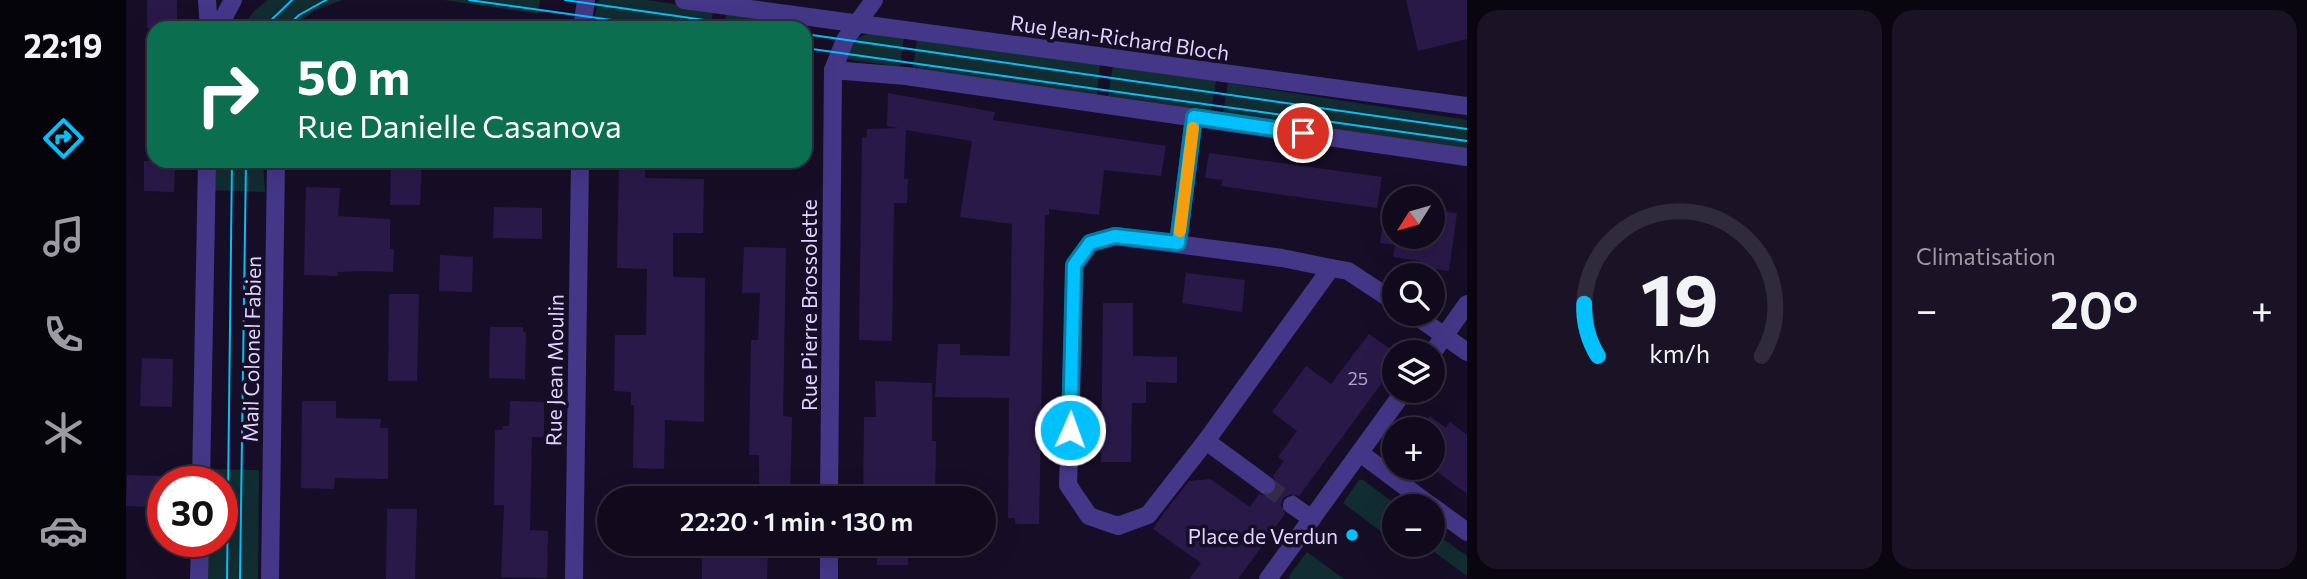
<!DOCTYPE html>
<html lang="fr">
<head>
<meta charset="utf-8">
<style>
	:root { --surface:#100a1c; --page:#191325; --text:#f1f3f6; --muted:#9c9aa3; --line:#302b3b; --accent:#00c1fe }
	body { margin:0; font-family:Commissioner,sans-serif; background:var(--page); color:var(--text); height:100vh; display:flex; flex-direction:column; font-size:26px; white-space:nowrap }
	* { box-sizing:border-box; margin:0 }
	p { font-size:23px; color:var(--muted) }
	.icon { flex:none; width:38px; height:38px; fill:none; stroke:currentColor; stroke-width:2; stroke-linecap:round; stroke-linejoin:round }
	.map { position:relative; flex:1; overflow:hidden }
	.side { display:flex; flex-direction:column; gap:10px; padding:10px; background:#09060f; width:840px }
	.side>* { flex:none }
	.guide { position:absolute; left:21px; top:21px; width:665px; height:147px; border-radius:21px; box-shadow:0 7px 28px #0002,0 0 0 2px var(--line); background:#0b6e4f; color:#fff; overflow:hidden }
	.needle { width:46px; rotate:233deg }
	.fabs { position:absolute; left:1256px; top:186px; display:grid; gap:14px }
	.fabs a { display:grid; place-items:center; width:63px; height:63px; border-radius:50%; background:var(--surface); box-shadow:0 7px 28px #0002,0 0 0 2px var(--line); font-size:35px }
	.speed { position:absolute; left:21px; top:466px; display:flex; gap:14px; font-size:35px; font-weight:700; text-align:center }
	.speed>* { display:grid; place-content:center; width:91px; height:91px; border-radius:50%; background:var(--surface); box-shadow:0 7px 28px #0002,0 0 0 2px var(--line); line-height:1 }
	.speed .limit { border:10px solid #d22; background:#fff; color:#111 }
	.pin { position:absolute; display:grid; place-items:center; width:60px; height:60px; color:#fff; margin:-30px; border:4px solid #fff; border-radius:50%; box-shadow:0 2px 7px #0007 }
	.me { position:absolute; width:77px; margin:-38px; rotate:2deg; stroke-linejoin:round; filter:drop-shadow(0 0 5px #0008) }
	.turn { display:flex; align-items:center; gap:24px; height:147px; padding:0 35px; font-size:32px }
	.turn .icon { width:91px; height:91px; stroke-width:2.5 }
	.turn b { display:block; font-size:49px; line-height:60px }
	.big { font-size:52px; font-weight:600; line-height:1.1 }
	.side .tile { flex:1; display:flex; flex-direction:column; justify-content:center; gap:10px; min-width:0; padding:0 24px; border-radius:21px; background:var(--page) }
	.side .dial { align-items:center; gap:0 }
	.dial svg { height:182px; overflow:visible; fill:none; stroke:var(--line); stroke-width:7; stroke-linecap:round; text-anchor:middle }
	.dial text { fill:var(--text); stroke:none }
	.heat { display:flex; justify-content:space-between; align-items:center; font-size:38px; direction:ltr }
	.side .tiles { flex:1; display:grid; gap:10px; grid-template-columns:repeat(2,1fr) }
	.trip { position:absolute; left:471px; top:486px; width:399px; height:70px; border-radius:35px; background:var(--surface); box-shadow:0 7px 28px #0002,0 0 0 2px var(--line); font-weight:600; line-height:70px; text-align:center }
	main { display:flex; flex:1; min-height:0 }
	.dock { display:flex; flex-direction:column; width:126px; justify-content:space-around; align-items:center; background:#06040b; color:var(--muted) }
	.dock .icon { width:49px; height:49px }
	.dock .active { color:var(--accent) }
	.dock b { font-size:32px; color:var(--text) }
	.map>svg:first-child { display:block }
</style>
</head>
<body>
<main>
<nav class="dock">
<b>22:19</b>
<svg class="icon active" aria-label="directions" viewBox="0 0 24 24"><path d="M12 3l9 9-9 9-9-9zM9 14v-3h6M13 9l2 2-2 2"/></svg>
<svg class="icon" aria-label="music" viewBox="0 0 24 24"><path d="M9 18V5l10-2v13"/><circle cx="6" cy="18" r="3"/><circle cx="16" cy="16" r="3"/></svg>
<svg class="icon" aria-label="phone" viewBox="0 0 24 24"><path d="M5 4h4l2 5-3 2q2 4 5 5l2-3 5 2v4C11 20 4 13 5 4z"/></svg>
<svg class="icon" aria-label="climate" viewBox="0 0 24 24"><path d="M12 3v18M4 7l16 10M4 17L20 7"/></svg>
<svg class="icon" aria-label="car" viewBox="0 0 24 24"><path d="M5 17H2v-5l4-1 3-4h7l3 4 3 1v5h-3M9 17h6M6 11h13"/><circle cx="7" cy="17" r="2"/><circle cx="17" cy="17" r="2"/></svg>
</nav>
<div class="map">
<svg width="1341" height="579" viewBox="0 0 1341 579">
	<rect width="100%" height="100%" fill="#160e26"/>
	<!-- green -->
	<g fill="#112d31">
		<path d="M142 0H216L188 11 166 28H116L128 11Z"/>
		<path d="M318 0H414L412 14Z"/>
		<path d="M473 0H521L587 10 585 28H512L467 22Z"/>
		<path d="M600 13 676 22 675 28H598Z"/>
		<path d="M745 33 778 37 774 67 720 59C724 45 730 36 745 33Z"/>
		<path d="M791 39 974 64 971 95 787 68Z"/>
		<path d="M987 65 1090 81 1085 111 982 96Z"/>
		<path d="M1102 83 1341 120V149L1097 113Z"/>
		<path d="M85 161H137L139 192 86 190Z"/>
		<path d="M80 469 133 470 132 579H79V541H96V481H80Z"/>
		<path d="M1233 480H1237L1272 506H1269V542L1217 503Z"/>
		<path d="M1317 539 1341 556V576L1307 551Z"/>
		<path d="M1181 552 1218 579H1164L1163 576Z"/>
	</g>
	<!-- building -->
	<g fill="#291948">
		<rect x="21" y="0" width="30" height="28"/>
		<path d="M1280 0H1341V39L1292 51Z"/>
		<path d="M762 93 869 112 867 120 1040 146 1035 176 978 170 973 215 923 209V215H919L913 524H889V518H882L883 398 809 397 812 344H834V355L884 356 886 224 834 217 846 141 780 130 778 179H782L781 203H768L766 341 733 340 736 137 741 138V129L773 128 761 126Z"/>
		<path d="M1083 153 1256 177 1251 208 1095 186 1097 180 1079 178Z"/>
		<path d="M18 161H49L48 192 18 191Z"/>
		<path d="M265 161H296L294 205H264Z"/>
		<path d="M493 161H519V178L578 179 577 233H547V277L579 278 578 422 539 420 538 469 507 468 508 405H505V392L488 391 489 335H520L521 269 491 268Z"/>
		<path d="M180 187 214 188 212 216 264 219V249H268L267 272 240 271 212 272V276L178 275Z"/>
		<path d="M368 207 416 208V239L367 238Z"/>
		<path d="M1259 207 1269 209V236H1307V210L1331 213 1323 271 1293 267 1294 261 1267 257 1269 245 1254 243Z"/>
		<path d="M618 247 660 248 657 416 666 417 664 496 633 495V455H623L625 340H632L634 293H616Z"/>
		<path d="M314 255 347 257 346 292 313 291Z"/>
		<path d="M1060 273 1119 280 1116 312 1056 303Z"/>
		<path d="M263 294H293L291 381H262Z"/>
		<path d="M977 303H1007V356L1051 357V383L1020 382V403H1006L1005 462H975Z"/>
		<path d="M364 327H397V332H400L399 379 363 378Z"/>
		<path d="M1243 334 1269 352V365L1173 496 1166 494 1157 498 1155 505 1159 514 1131 553 1112 579H1063L1075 563 1027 529 1038 513 1063 481 1084 479 1124 507 1133 494 1139 496 1149 492 1151 486 1147 476 1158 461 1152 457 1171 431 1146 412 1180 366 1205 384Z"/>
		<path d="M16 358 47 359 46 407 14 406Z"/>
		<path d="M749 381 806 383V441H810L809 499 737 497 738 417H750Z"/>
		<path d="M176 401H210V418L255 419 254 428H262V479L209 478 208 489 175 488Z"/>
		<path d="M384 401 418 402V437H406L404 530 422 531 421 578 375 577 378 505H368L369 430H377L376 426H383Z"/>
		<path d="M1304 416 1320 428 1324 422 1341 435V494L1305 467H1307V429H1295Z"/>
		<path d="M1 475 37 476V507L0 506Z"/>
		<path d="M261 509H291L289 579H260Z"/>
		<path d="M576 544H637L642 552 641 579H576Z"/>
		<rect x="751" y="544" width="31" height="21"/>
	</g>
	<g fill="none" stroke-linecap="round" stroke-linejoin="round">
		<!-- minor-tunnel -->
		<path stroke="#342c47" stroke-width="18" stroke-dasharray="18 9" stroke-linecap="butt" d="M1140 485 1166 505"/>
		<!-- minor -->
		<g stroke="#453788" stroke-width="18">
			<path d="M81 0 83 28"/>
			<path d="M558 0 1341 106"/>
			<path d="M92 28 107 0"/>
			<path d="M456 28 460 0"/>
			<path d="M707 70 780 76 1341 157"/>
			<path d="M989 236 1156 258 1205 268 1080 441 1022 515 992 526 963 516 942 485 949 265 964 243Z"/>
			<path d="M1052 243 1068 117"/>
			<path d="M1205 268 1222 271 1269 302"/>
			<path d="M1286 313 1341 352"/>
			<path d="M1307 352 1341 304"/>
			<path d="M1080 441 1140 485"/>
			<path d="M1234 453 1305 506"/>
			<path d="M75 481 81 161"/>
			<path d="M703 499 707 70 719 40 748 0"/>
			<path d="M1166 505 1186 519"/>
			<path d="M1307 507 1341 532"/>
			<path d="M73 579 74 541"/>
			<path d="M144 579 150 161"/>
			<path d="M448 579 454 161"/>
			<path d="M703 579V544"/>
			<path d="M1142 579 1279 390"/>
		</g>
		<!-- tram -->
		<g stroke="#00c1fe" stroke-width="2">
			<path d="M343 0 543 28"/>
			<path d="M439 0 634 28"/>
			<path d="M137 28 166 0"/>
			<path d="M159 28 173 15 200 0"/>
			<path d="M679 34 1341 129"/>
			<path d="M679 48 1341 141"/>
			<path d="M101 579 106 161"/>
			<path d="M114 579 120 161"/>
		</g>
	</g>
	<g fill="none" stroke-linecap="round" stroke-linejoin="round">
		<!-- route casing -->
		<g stroke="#007da5" stroke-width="18">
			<path id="route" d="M944 430 948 265 964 243 989 236 1052 243 1068 117 1177 133"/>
		</g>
		<!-- route -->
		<use href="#route" stroke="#00c1fe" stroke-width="12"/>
		<!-- slow -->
		<path stroke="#f59e0b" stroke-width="12" d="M1054 231 1067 128"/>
	</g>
	<!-- markers -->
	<circle fill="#00c1fe" stroke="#160e26" stroke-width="2.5" cx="1226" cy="535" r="7"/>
	<g text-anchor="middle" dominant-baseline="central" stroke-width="7" stroke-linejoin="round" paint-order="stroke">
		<!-- number labels -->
		<g font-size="18" fill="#b2a4d1">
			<text x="1232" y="378">25</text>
		</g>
		<!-- street labels -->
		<g font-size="21" fill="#dfd3ff" stroke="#160e26">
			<text transform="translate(994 37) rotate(8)">Rue Jean-Richard Bloch</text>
			<text transform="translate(682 305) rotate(-90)">Rue Pierre Brossolette</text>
			<text transform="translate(125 349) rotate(-89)">Mail Colonel Fabien</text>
			<text transform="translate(428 370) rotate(-89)">Rue Jean Moulin</text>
		</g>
		<!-- poi labels -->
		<g font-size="21" fill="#dfd3ff" stroke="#160e26" text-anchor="end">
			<text x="1212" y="535">Place de Verdun</text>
		</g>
	</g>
</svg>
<div class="fabs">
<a><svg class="needle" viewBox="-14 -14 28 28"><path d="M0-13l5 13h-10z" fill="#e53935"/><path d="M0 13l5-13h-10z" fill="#9c9aa3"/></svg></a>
<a><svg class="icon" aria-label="search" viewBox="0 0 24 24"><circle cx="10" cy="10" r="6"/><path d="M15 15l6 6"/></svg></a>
<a><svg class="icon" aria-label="layers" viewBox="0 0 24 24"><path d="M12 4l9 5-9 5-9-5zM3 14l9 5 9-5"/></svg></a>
<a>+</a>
<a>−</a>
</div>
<div class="speed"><div class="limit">30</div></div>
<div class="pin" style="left:1177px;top:133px;background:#d93025"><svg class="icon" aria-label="arrive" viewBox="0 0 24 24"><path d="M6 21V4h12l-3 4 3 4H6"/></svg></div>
<svg class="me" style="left:944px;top:430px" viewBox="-20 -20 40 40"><circle r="17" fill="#00c1fe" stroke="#fff" stroke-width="3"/><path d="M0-11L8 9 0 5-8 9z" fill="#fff"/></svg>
<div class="trip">22:20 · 1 min · 130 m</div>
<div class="guide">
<div class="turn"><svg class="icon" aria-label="right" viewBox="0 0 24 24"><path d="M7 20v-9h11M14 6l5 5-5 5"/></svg><div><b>50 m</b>Rue Danielle Casanova</div></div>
</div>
</div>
<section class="side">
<div class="tiles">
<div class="tile dial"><svg viewBox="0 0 100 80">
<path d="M14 69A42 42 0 1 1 86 69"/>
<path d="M14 69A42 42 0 0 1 8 46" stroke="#00c1fe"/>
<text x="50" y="56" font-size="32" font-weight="700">19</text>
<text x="50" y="72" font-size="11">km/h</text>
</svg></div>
<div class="tile"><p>Climatisation</p>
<div class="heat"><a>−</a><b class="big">20°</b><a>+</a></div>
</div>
</div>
</section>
</main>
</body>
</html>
